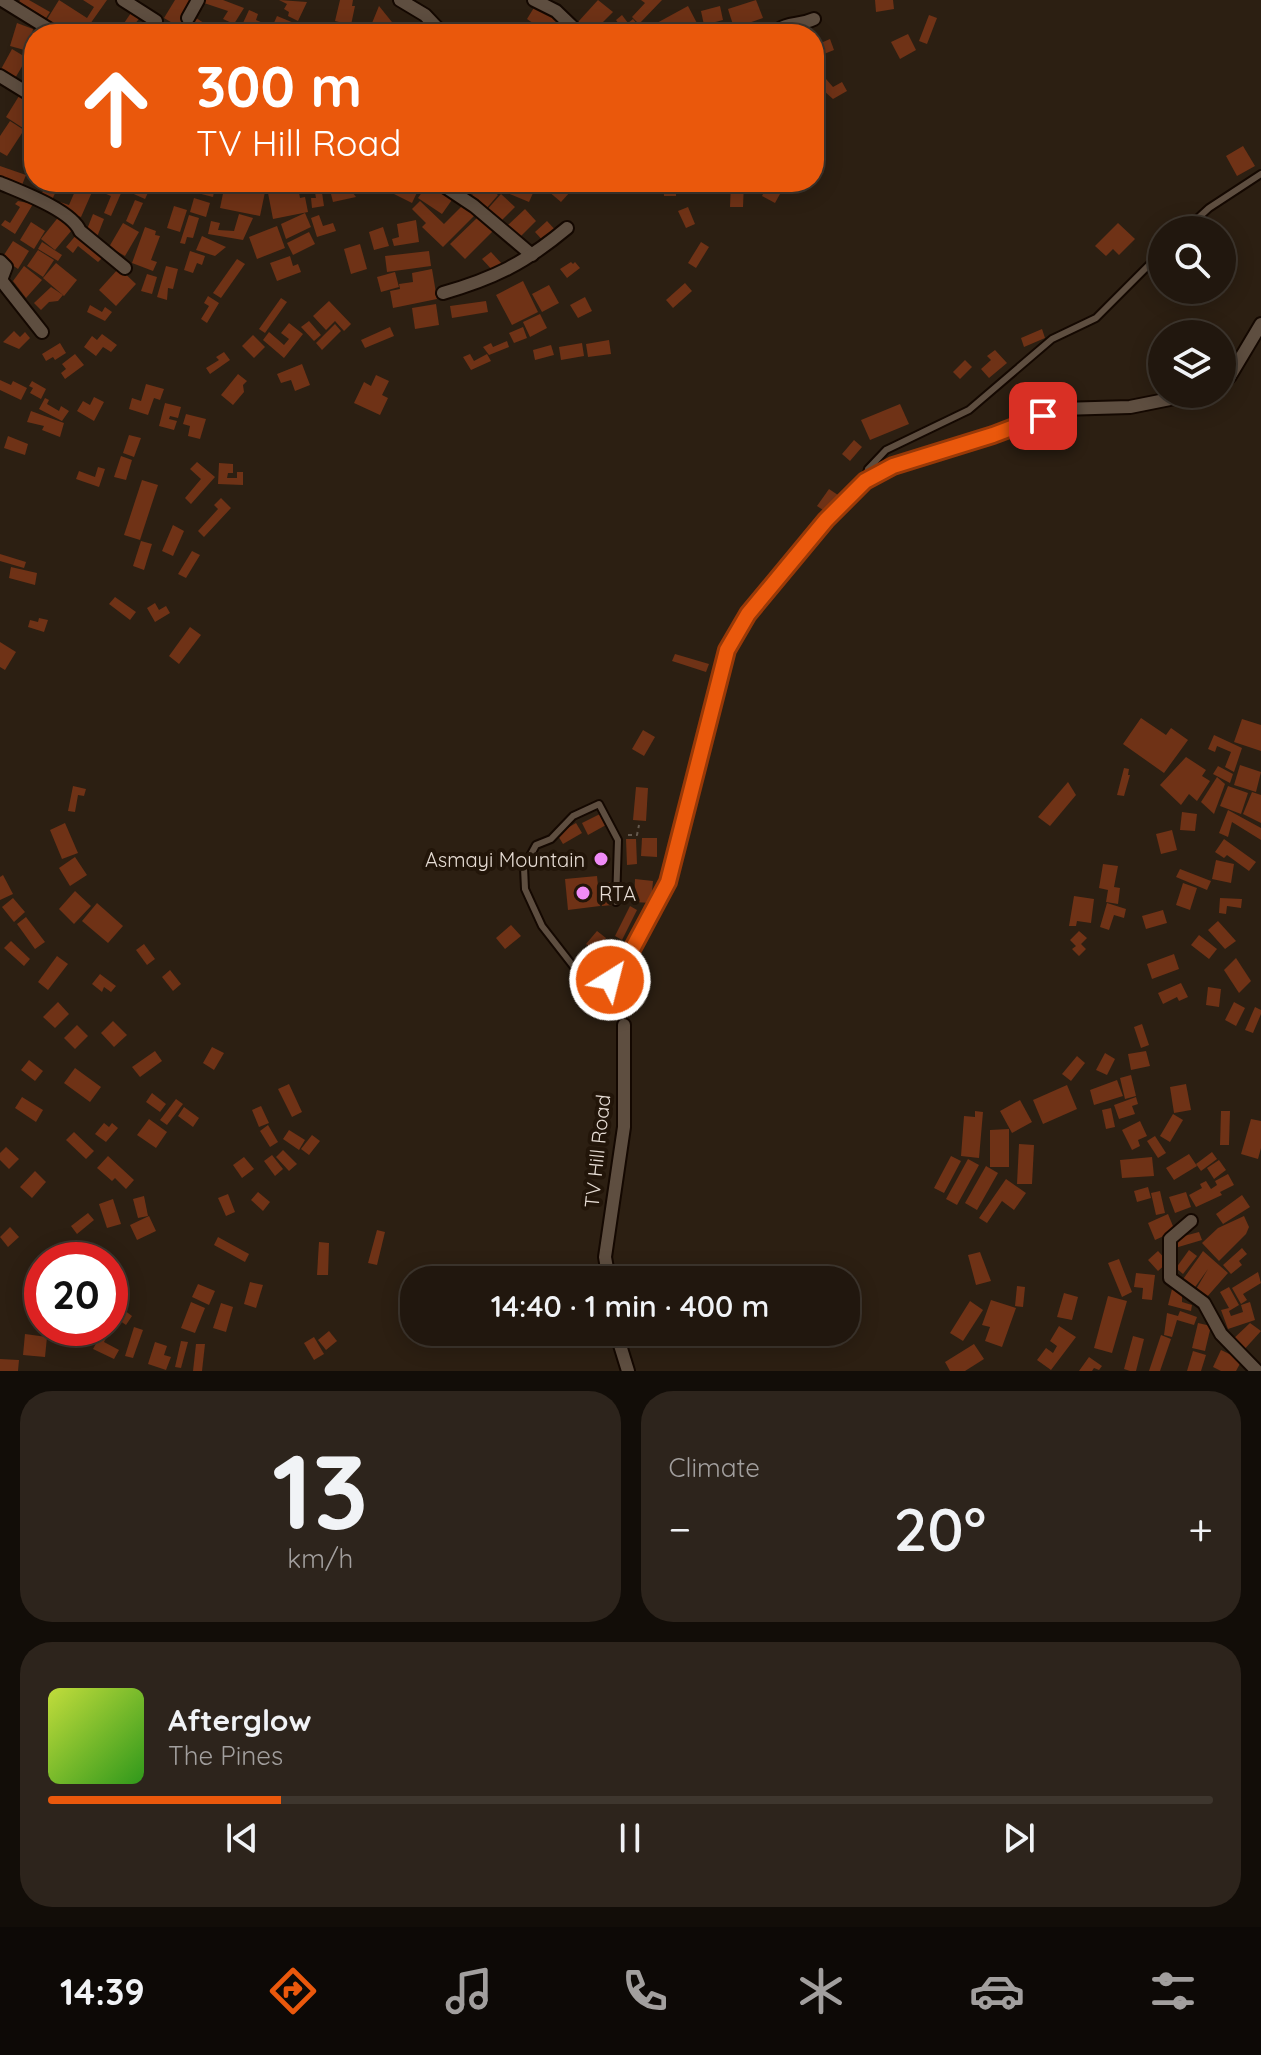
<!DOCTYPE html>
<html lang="en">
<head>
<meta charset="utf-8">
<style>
	:root { --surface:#21170e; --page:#2d241c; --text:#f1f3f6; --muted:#a29f9e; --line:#3e362e; --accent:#ea580c }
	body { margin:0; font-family:Quicksand,sans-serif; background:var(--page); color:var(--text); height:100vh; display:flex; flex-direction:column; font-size:30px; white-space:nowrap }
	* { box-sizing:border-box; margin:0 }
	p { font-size:26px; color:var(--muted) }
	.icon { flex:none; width:44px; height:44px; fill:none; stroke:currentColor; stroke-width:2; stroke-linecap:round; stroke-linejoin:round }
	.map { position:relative; height:1371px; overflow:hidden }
	.details { display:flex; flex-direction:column; gap:20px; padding:20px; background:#120d08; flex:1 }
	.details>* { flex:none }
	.guide { position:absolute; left:24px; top:24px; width:800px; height:168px; border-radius:32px; box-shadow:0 4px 20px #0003,0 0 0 2px var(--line); background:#ea580c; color:#fff; overflow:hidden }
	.fabs { position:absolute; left:1148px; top:216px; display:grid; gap:16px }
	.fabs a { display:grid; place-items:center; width:88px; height:88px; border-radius:50%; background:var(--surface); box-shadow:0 4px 20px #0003,0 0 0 2px var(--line); font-size:40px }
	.speed { position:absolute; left:24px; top:1242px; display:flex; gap:16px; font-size:40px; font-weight:700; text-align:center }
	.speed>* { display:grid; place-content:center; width:104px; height:104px; border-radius:50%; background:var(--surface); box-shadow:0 4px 20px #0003,0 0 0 2px var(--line); line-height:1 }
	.speed .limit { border:12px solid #d22; background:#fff; color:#111 }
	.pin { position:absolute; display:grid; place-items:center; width:68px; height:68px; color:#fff; margin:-34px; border-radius:16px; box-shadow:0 4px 12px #0006 }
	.me { position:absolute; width:88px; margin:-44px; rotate:36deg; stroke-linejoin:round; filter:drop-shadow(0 0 6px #0008) }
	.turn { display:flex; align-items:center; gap:28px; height:168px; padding:0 40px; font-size:36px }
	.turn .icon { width:104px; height:104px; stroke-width:2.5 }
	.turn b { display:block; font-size:56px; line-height:68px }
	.big { font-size:60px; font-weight:600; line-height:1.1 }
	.details .tile { flex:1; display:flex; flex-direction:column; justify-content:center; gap:12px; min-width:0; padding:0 28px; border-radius:32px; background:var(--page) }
	.details .dial { align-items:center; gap:0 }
	.dial b { font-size:104px; line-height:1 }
	.song { display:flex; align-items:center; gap:24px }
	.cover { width:96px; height:96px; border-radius:12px; background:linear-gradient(135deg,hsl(70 70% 55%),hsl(110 70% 35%)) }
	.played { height:8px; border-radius:4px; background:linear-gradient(90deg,var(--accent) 20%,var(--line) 20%) }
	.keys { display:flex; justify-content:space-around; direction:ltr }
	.heat { display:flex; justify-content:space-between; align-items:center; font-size:44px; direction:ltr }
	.details .tiles { flex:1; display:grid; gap:20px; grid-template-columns:1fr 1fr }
	.tile:last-child { grid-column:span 2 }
	.trip { position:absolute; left:400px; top:1266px; width:460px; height:80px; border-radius:32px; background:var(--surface); box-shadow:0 4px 20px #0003,0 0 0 2px var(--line); font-weight:600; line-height:80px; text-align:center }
	.tab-bar { display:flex; height:128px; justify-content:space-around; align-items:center; background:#0d0906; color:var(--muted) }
	.tab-bar .icon { width:56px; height:56px }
	.tab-bar .current { color:var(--accent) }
	.tab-bar b { font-size:36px; color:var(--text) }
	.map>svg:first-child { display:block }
</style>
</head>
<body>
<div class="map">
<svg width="1261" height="1371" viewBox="0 0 1261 1371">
	<rect width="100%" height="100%" fill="#2c1f12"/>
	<!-- building -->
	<g fill="#6f3216">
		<path d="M20 0H29L50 12 46 18 19 2Z"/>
		<path d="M59 0 87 18 94 7 83 0H107L83 34H65L46 21Z"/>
		<path d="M175 0H197L181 28 164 18Z"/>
		<path d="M202 0H223L244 8 234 24 223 19 228 11 204 3 202 9 198 7Z"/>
		<path d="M279 0 307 2 298 21 288 16 289 12 284 9 287 4Z"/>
		<path d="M340 0H353L352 6H355L351 25 335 21Z"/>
		<path d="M598 0 613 12 591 34 578 22Z"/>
		<path d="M641 0H662L639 24 632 17 645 3Z"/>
		<path d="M756 0 763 18 734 28 728 9Z"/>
		<path d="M875 0H893L894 9 876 12Z"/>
		<path d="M379 6 400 32 382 34 370 28Z"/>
		<path d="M535 6 562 24 559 28 565 32 564 34H540L543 30 527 19Z"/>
		<path d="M688 6 700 29 691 34H661L655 24Z"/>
		<path d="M720 6 723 20 704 25 701 11Z"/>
		<path d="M133 10 142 15 127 34 120 29Z"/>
		<path d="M249 10 258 14 256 20 263 23 260 30 243 23Z"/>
		<path d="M622 15 628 23 633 19 638 25 626 34 616 20Z"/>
		<path d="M929 15 937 18 927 44 919 41Z"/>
		<path d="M193 16 207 25 201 34H183Z"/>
		<path d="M277 16 294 23 290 34 270 32Z"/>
		<path d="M17 23 33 29 28 51 10 46Z"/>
		<path d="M313 26 341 29 340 34 312 33Z"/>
		<path d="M908 34 916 50 900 59 891 42Z"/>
		<path d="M830 39 834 50 814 58V46Z"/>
		<path d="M12 49 27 58 14 80 0 71Z"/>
		<path d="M34 61V92L20 84Z"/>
		<path d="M826 79 833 87 842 82 847 91 833 99 824 91 821 93 816 86Z"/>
		<path d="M19 96 34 103V117L26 130 6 117Z"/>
		<path d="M10 121 24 130 7 156 0 152V136Z"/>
		<path d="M1243 146 1255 166 1237 176 1226 156Z"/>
		<path d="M0 166 26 175 22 185 0 178Z"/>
		<path d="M51 182H60L52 200 41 195 45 187 48 189Z"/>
		<path d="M79 182 96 183 81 217 57 210 60 202 69 205Z"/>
		<path d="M132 182H153L145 199 127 191Z"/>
		<path d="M202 182H216L213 197 182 189 183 185 200 190Z"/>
		<path d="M399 182H422L412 203 394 194Z"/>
		<path d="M429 182 454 197 442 214 418 198Z"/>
		<path d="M459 182H479L470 197 455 188Z"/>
		<path d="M484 182 498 195 485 210 471 196Z"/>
		<path d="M509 182H538L529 202 505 192Z"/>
		<path d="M564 182H579L561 202 548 191 554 184 558 188Z"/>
		<path d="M663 182H676V196H664Z"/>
		<path d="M731 182H744L743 207H730Z"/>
		<path d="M769 182 785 185 775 203 762 196Z"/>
		<path d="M102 183 122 191 111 216 104 213 111 196 99 191Z"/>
		<path d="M225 184 265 192 260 216 220 208Z"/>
		<path d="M321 186 324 206 312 208 311 198H316L314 187Z"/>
		<path d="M298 187 300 198 305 197 308 212 273 219 268 193Z"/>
		<path d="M350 189 356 197 333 202 331 194Z"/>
		<path d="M501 194 515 207 498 224 485 212Z"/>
		<path d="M194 198 210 203 206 217 190 212Z"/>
		<path d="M135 200 143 203 133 225 126 221Z"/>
		<path d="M18 201 33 204 15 234 1 225 5 220 10 223 20 207 15 204Z"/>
		<path d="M420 201 444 224 465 203 476 214 443 247 422 227 426 223 412 209Z"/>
		<path d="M174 206 187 210 180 232 167 228Z"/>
		<path d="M688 207 695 224 686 228 678 211Z"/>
		<path d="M525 209 536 221 520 237 508 225Z"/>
		<path d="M305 213 311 227 286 239 281 224Z"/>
		<path d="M93 214 104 219 97 237 86 232Z"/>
		<path d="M239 214 253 218 243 240 208 234 211 221 220 223 218 230 234 231Z"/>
		<path d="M60 215 77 224 55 250 41 239Z"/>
		<path d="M189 215 199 218 193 238 187 237 185 244 180 243Z"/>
		<path d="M319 215 323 226 333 223 336 231 317 237 311 218Z"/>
		<path d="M478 217 493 231 465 259 450 244Z"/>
		<path d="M416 220 419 242 394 246 392 239 399 237 397 224Z"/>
		<path d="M547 221 558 233 546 244 535 232Z"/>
		<path d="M31 222 45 231 34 249 20 240Z"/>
		<path d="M123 223 139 232 125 256 109 247Z"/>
		<path d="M1118 223 1135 239 1119 255 1113 249 1106 256 1095 246Z"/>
		<path d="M277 226 285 248 257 259 249 237Z"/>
		<path d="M145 227 156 231 155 235 160 236 151 260 157 262 153 271 132 263Z"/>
		<path d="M383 227 389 246 374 250 369 232Z"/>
		<path d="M309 232 315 244 293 255 287 243Z"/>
		<path d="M77 234 104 256 98 262 78 246 73 253 66 247Z"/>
		<path d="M202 236 226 247 215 256 196 250Z"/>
		<path d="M13 241 29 251 18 269 2 258Z"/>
		<path d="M42 242 62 255 58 261 38 249Z"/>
		<path d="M701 242 709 247 696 268 688 263Z"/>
		<path d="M360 244 367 269 351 274 344 249Z"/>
		<path d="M38 250 54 260 43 277 27 266Z"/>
		<path d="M190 251 205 256 202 265 197 263 193 273 184 270Z"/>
		<path d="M429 251 431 266 387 272 385 256Z"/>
		<path d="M491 252 502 264 494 272 482 259Z"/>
		<path d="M290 256 293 266 298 264 301 272 277 281 270 263Z"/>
		<path d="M237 259 245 264 221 298 213 293Z"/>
		<path d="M571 262 573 264 575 262 580 268 567 278 560 269Z"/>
		<path d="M56 263 77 280 64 296 43 278Z"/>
		<path d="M24 266 42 280 26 298 13 281Z"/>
		<path d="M166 266 178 269 173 289 168 288 167 300 157 297Z"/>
		<path d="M119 268 136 284 116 306 99 290Z"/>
		<path d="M432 269 437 299 393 308 390 291 400 289 399 284 413 282 412 273Z"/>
		<path d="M395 272 399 287 381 292 377 277Z"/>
		<path d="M147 274 157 277 152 294 141 291Z"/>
		<path d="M523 281 538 312 512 325 496 295Z"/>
		<path d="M685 283 692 291 673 308 666 300Z"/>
		<path d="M549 285 559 303 542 312 532 294Z"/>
		<path d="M51 287 63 295 58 301 49 302 41 310 34 303Z"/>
		<path d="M208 296 219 303 207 323 201 319 209 306 204 303Z"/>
		<path d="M585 297 592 311 578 318 570 305Z"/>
		<path d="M281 298 287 302 265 333 259 329Z"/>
		<path d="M329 301 351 324 344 331 335 321 326 330 313 316Z"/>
		<path d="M486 301 488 312 452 318 450 306Z"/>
		<path d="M436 304 439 325 415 329 412 308Z"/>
		<path d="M90 305 102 312 105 307 112 312 105 321 87 312Z"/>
		<path d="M540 314 547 328 530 337 523 322Z"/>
		<path d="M309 321 321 335 314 341 301 327Z"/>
		<path d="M289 323 303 334 284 358 263 340 269 332 284 345 289 339 281 333Z"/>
		<path d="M335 324 341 331 322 350 316 343Z"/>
		<path d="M390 327 394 336 365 348 361 340Z"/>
		<path d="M523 327 527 338 514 343 509 333Z"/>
		<path d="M1042 329 1045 338 1024 347 1021 338Z"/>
		<path d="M14 331 20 337 25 332 30 338 19 349 3 342Z"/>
		<path d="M102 334 117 345 111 352 103 347 96 356 84 347 92 336 97 340Z"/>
		<path d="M253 335 265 347 254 358 242 346Z"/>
		<path d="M609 340 611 354 588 357 586 344Z"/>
		<path d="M507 341 509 347 489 355 483 347 491 343 493 347Z"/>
		<path d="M60 343 66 353 55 360 53 357 46 361 42 354Z"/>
		<path d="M582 343 584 356 561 360 559 347Z"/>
		<path d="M551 345 554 355 535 360 533 350Z"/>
		<path d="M995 350 1007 363 989 378 981 369 991 360 987 356Z"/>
		<path d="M224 352 230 360 210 374 206 368 219 360 216 357Z"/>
		<path d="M75 354 84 365 65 379 61 373 66 369 62 364Z"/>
		<path d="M470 354 474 361 487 354 491 361 471 370 463 357Z"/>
		<path d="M965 360 972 367 960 379 953 372Z"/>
		<path d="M302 364 310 385 295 391 291 380 281 383 277 374Z"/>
		<path d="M238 374 247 381 243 385 244 392 233 405 221 395Z"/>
		<path d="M376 375 389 381 382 395 388 398 380 415 354 403 364 382 371 386Z"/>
		<path d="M0 380 11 385 13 381 27 388 21 400 0 390Z"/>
		<path d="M32 381 46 389 41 399 30 393 33 388 29 386Z"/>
		<path d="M146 384 164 389 160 400 154 398 148 415 129 409 132 398 141 401Z"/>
		<path d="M94 397 104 402 94 421 77 411 83 401 90 405Z"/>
		<path d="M45 398 49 400 47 404 59 411 61 406 69 411 62 421 39 409Z"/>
		<path d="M165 403 181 407 178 418 170 416 169 419 177 421 174 430 159 426Z"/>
		<path d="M900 404 909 424 870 440 861 420Z"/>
		<path d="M31 411 64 423 60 437 42 430 44 426 27 422Z"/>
		<path d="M186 414 206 419 200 439 188 436 190 426 183 424Z"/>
		<path d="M129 435 141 438 134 457 123 453Z"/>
		<path d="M8 436 28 444 25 455 4 448Z"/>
		<path d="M854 440 862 447 850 461 842 454Z"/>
		<path d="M121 456 132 460 126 480 114 477Z"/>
		<path d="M197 462 215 477 191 504 185 498 201 479 190 469Z"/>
		<path d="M219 463 233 464V473H228L227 478H237V472H243V485L218 484Z"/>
		<path d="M98 467 105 469 99 487 76 479 79 471 95 477Z"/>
		<path d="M142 480 158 485 140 540 124 535Z"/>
		<path d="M829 489 838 495 826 512 817 506Z"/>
		<path d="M221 498 231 508 204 537 198 531 218 509 214 505Z"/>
		<path d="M173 525 184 531 173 556 162 551Z"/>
		<path d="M141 541 152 544 144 570 133 566Z"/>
		<path d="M192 551 200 555 186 578 178 574Z"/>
		<path d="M0 554 26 562 24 568 0 561Z"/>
		<path d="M11 567 37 573 35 585 9 578Z"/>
		<path d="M115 597 136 612 130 620 109 604Z"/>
		<path d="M155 603 159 610 166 606 170 613 155 622 147 608Z"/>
		<path d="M39 618 48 620 44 632 28 627 30 620 38 622Z"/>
		<path d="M190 627 201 635 179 664 169 656Z"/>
		<path d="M0 642 16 652 5 670 0 667Z"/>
		<path d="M675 654 709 664 706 672 672 661Z"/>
		<path d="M1141 718 1166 735 1171 728 1188 740 1164 773 1123 744Z"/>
		<path d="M1242 719 1261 725V751L1234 742Z"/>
		<path d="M643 730 655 737 644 756 632 749Z"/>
		<path d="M1214 735 1242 748 1234 772 1225 767 1231 752 1217 746 1215 752 1208 749Z"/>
		<path d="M1186 757 1206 770 1202 776 1210 781 1197 801 1189 794 1181 805 1160 785Z"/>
		<path d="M1240 765 1261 772 1256 792 1234 785Z"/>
		<path d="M1218 766 1233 774 1230 783 1213 774Z"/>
		<path d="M1124 768 1129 769 1128 775H1130L1124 796 1117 795Z"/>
		<path d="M1217 777 1225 784 1214 814 1201 802Z"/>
		<path d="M1068 782 1076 795 1050 826 1038 817Z"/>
		<path d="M73 786 86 789 84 796 78 795 75 812 68 811Z"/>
		<path d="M1228 786 1248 793 1241 814 1220 806Z"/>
		<path d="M636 787 648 788 646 821 633 820Z"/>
		<path d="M1252 792 1261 795V823L1243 814Z"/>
		<path d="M1228 810 1261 828V840L1232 822 1228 837 1219 833Z"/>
		<path d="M1182 812 1197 814 1195 831 1180 830Z"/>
		<path d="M600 814 606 825 588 835 582 823Z"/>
		<path d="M65 823 78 853 62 859 50 830Z"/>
		<path d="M576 823 582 833 563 844 557 834Z"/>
		<path d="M1172 830 1177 850 1161 854 1156 834Z"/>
		<path d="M642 838H657V857L641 856Z"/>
		<path d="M626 839H636L637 864 627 865Z"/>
		<path d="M1224 839 1256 862 1249 871 1227 855 1224 858 1215 852Z"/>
		<path d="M75 857 87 875 70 886 59 868Z"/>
		<path d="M1216 860 1234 864 1231 883 1212 879Z"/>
		<path d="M1103 864 1118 866 1114 887 1120 888 1118 904 1106 902 1108 890 1099 888Z"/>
		<path d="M1180 869 1211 881 1207 890 1176 877Z"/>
		<path d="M3 875 13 894 0 900V877Z"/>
		<path d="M597 876 600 906 568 910 565 879Z"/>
		<path d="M635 879 653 881 651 903 634 902Z"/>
		<path d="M600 882H610L612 905 602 906Z"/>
		<path d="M1183 883 1197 888 1190 910 1176 905Z"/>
		<path d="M75 891 91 906 74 924 59 909Z"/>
		<path d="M1074 896 1094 899 1091 923 1077 921 1076 926H1069Z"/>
		<path d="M13 898 25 912 14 922 2 907Z"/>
		<path d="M1220 898 1242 899 1241 908 1227 906 1226 914 1219 913Z"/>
		<path d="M97 903 123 926 108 943 82 921Z"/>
		<path d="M1107 903 1126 909 1124 918 1114 915 1109 930 1100 927Z"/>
		<path d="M630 906 637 910 622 940 615 936Z"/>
		<path d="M1163 910 1167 923 1146 929 1142 916Z"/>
		<path d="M26 917 45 942 35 949 17 924Z"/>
		<path d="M1218 921 1236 941 1225 949 1208 930Z"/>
		<path d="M511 925 521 936 505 949 496 938Z"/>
		<path d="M597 931 606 938 596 952 586 944Z"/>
		<path d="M1079 931 1087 938 1081 944 1086 949 1079 956 1072 949 1076 946 1070 940Z"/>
		<path d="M1199 935 1217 949 1209 959 1191 945Z"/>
		<path d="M11 941 30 959 24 966 4 948Z"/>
		<path d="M144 944 155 959 147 965 136 950Z"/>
		<path d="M1174 954 1179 969 1152 979 1147 964Z"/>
		<path d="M57 956 68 964 48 990 38 982Z"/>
		<path d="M1236 958 1251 981 1239 993 1224 970Z"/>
		<path d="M170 970 181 984 173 991 162 977Z"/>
		<path d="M100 974 116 986 111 992 104 987 102 992 92 984Z"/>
		<path d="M1181 983 1188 997 1179 1001 1177 997 1163 1004 1158 993Z"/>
		<path d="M1208 987 1221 989 1219 1007 1206 1005Z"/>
		<path d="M58 1002 69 1014 55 1028 43 1017Z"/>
		<path d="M1234 1002 1245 1008 1236 1026 1225 1020Z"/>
		<path d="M1255 1007 1261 1010V1014L1253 1033 1245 1030Z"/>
		<path d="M113 1021 127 1035 114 1047 101 1033Z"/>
		<path d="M1142 1024 1149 1045 1141 1048 1134 1027Z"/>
		<path d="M77 1025 88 1036 75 1049 64 1038Z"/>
		<path d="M212 1047 224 1053 214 1070 203 1063Z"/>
		<path d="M155 1051 162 1061 140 1077 132 1067Z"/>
		<path d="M1146 1051 1150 1066 1131 1070 1128 1054Z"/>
		<path d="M1105 1053 1115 1059 1107 1075 1096 1070Z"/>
		<path d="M1077 1056 1085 1063 1071 1081 1062 1074Z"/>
		<path d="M29 1060 43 1071 35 1081 21 1070Z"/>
		<path d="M75 1068 101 1087 90 1102 64 1083Z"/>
		<path d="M1131 1075 1136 1096 1125 1099 1120 1078Z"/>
		<path d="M1117 1080 1123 1096 1094 1105 1090 1090Z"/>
		<path d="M289 1084 302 1112 292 1117 278 1089Z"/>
		<path d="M1186 1084 1191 1110 1174 1113 1170 1087Z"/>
		<path d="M1067 1085 1077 1109 1043 1124 1033 1100Z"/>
		<path d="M152 1093 166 1104 160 1112 146 1102Z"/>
		<path d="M22 1097 43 1110 36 1122 15 1108Z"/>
		<path d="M1136 1097 1138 1104 1132 1106 1135 1114 1119 1119 1114 1105Z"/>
		<path d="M176 1099 183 1104 167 1125 160 1120Z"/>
		<path d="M1020 1100 1032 1122 1012 1133 1000 1111Z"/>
		<path d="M261 1106 269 1123 259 1127 252 1110Z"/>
		<path d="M184 1107 199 1118 193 1127 178 1116Z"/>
		<path d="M1111 1108 1115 1127 1106 1129 1102 1110Z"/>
		<path d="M975 1111 983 1112 979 1158 961 1156 964 1116 975 1117Z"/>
		<path d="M1221 1111H1230L1229 1145H1220Z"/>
		<path d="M1173 1114 1183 1120 1170 1142 1160 1136Z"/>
		<path d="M149 1119 167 1132 156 1148 137 1135Z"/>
		<path d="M1251 1119 1261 1121V1148L1258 1159 1241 1154Z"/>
		<path d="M1140 1121 1147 1136 1138 1140 1140 1146 1132 1150 1122 1130Z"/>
		<path d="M104 1123 109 1127 112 1123 118 1128 106 1142 95 1134Z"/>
		<path d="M268 1125 278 1142 270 1147 260 1131Z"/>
		<path d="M1009 1129V1167H990V1130Z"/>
		<path d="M289 1130 305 1140 299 1150 283 1139Z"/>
		<path d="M74 1132 94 1151 86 1159 66 1140Z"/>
		<path d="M312 1135 320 1141 309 1155 301 1149Z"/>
		<path d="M1155 1136 1166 1153 1158 1158 1147 1141Z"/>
		<path d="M1019 1144 1034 1145 1032 1184H1017Z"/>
		<path d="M6 1147 19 1159 9 1169 0 1160V1153Z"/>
		<path d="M283 1150 297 1164 289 1171 276 1157Z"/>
		<path d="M1212 1152 1217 1159 1201 1171 1196 1164Z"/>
		<path d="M1189 1154 1197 1166 1174 1180 1166 1168Z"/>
		<path d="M272 1155 283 1169 275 1176 264 1161Z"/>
		<path d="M108 1156 134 1180 126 1189 115 1178 112 1181 97 1168Z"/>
		<path d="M951 1156 961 1161 944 1193 934 1188Z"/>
		<path d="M244 1157 254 1169 242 1178 233 1165Z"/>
		<path d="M1152 1157 1154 1176 1122 1178 1120 1160Z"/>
		<path d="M968 1159 979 1165 957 1205 946 1199Z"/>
		<path d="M1219 1160 1226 1170 1214 1179 1207 1168Z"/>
		<path d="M986 1166 998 1173 977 1210 965 1203Z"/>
		<path d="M35 1171 46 1182 32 1198 20 1187Z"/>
		<path d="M1228 1174 1234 1185 1220 1192 1222 1195 1196 1207 1189 1195 1202 1188 1200 1184 1206 1181 1211 1189 1217 1185 1215 1181Z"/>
		<path d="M1006 1179 1026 1193 1014 1210 1002 1201 987 1223 979 1218Z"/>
		<path d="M1148 1187 1151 1198 1137 1202 1134 1191Z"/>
		<path d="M1160 1191 1165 1213 1156 1215 1151 1193Z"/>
		<path d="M258 1192 270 1202 263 1211 251 1200Z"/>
		<path d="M1186 1192 1191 1207 1175 1213 1169 1197Z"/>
		<path d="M228 1194 235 1212 226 1216 218 1198Z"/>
		<path d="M1242 1195 1250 1207 1223 1224 1216 1214Z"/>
		<path d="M144 1196 148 1216 138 1218 133 1199Z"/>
		<path d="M113 1199 121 1224 107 1228 99 1204Z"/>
		<path d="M88 1213 94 1220 77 1234 71 1226Z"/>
		<path d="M1168 1214 1175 1231 1155 1240 1148 1223Z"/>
		<path d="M149 1216 156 1231 137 1240 130 1225Z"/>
		<path d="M1244 1216 1249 1227 1246 1234 1219 1261 1202 1243 1218 1228Z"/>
		<path d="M10 1227 19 1237 8 1247 0 1237Z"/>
		<path d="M377 1230 385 1232 377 1265 368 1263Z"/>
		<path d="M1199 1232 1202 1240 1175 1248 1173 1239Z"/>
		<path d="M218 1237 249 1254 245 1262 214 1245Z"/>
		<path d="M319 1242 329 1243 328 1275H317Z"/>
		<path d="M57 1245 80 1246V1260L56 1259Z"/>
		<path d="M1242 1248 1247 1254 1239 1261 1242 1265 1231 1274 1223 1265Z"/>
		<path d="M1189 1250 1197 1256 1183 1274 1176 1268Z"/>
		<path d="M1158 1251 1168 1262 1158 1271 1148 1260Z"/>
		<path d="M1203 1251 1228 1273 1206 1298 1195 1291 1208 1269 1193 1290 1181 1282 1199 1257 1203 1260 1199 1257Z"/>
		<path d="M980 1252 991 1281 976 1285 968 1255Z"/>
		<path d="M1119 1259 1132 1292 1122 1297 1108 1263Z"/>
		<path d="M1258 1272 1261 1283 1243 1294 1247 1300 1241 1304 1232 1288Z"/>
		<path d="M1136 1273 1155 1275 1152 1300 1142 1299 1143 1288 1134 1287Z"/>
		<path d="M250 1282 263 1285 256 1308 244 1304Z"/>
		<path d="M198 1284 215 1291 209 1305 192 1297Z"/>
		<path d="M1173 1285 1182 1287V1302L1192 1305 1191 1311 1168 1305Z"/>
		<path d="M1017 1286 1025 1287 1023 1307 1015 1306Z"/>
		<path d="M1229 1287 1239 1305 1229 1311 1231 1316 1243 1312 1241 1305 1250 1302 1255 1320 1228 1329 1221 1310 1229 1308 1220 1292Z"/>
		<path d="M1064 1293 1078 1297 1072 1320 1057 1317Z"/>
		<path d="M1108 1296 1127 1301 1112 1353 1094 1348Z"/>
		<path d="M991 1300 1016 1308 1002 1347 985 1341 990 1327 982 1325Z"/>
		<path d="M970 1301 983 1310 963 1341 950 1333Z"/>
		<path d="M191 1302 205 1308 195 1333 181 1328Z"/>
		<path d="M221 1303 233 1307 226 1332 213 1328Z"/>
		<path d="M120 1307 132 1316 126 1325 113 1316Z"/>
		<path d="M1180 1311 1197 1317 1194 1325 1177 1320 1172 1337 1164 1335 1167 1313 1178 1316Z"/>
		<path d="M1198 1323 1211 1326 1205 1351 1192 1348Z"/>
		<path d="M1250 1323 1261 1331 1242 1352 1230 1342Z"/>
		<path d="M1059 1326 1076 1337 1051 1370 1037 1360 1046 1348 1053 1353 1057 1346 1050 1341Z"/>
		<path d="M134 1327 143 1330 133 1358 125 1356Z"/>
		<path d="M103 1331 108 1334 104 1342 119 1350 114 1359 93 1349Z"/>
		<path d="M329 1331 337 1341 326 1350 318 1340Z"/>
		<path d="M25 1334 47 1337 45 1357 23 1355Z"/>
		<path d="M1161 1335 1171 1339 1160 1371H1149Z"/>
		<path d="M1133 1336 1144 1339 1136 1371H1130L1124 1369Z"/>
		<path d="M314 1337 324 1354 314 1360 304 1343Z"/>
		<path d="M181 1341 188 1342 181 1368 175 1367Z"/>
		<path d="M155 1342 167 1346 164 1355 171 1357 166 1370 148 1364Z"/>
		<path d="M196 1344H205L202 1371H193Z"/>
		<path d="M974 1344 984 1359 965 1371H950L945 1362Z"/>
		<path d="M1221 1350 1242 1360 1236 1371H1221L1213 1367Z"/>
		<path d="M1193 1351 1206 1355 1201 1371H1187Z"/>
		<path d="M1089 1357 1102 1366 1099 1370 1094 1368 1092 1371H1079Z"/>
		<path d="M0 1359 19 1360 18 1371H0Z"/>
	</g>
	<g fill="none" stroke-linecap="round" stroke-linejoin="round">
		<!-- lane casing -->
		<g stroke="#140801" stroke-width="10">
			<g id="lane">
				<path d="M1185 230 1209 208 1261 174"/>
				<path d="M616 902 618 840 599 804 573 816 551 839 536 845 524 867 525 889 542 926 584 980H610L622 968 668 882 727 650 748 614 826 520 865 481 868 469 886 450 969 410 1052 339 1096 318 1162 252"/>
			</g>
		</g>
		<!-- street casing -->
		<g stroke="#140801" stroke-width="16">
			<g id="street">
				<path d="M2 0 57 34"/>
				<path d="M123 0 156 21"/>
				<path d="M400 0 425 15 443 34"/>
				<path d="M534 0 556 11 580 34"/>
				<path d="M188 18 198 0"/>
				<path d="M772 34C790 20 796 27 814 19"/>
				<path d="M0 76 34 97"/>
				<path d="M438 182 474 206 532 255"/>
				<path d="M0 183C21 192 71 210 80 231L125 268"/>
				<path d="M0 261 6 267 1 280 42 332"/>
				<path d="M443 293C495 278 525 263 567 228"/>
				<path d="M1222 382 1230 376 1261 324"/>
				<path d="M865 481 893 466 993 435 1060 409 1130 407 1195 394"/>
				<path d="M1191 1221 1170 1239V1278L1204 1303 1221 1334 1257 1371"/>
				<path d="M609 1280 605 1257 624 1127V1025"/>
				<path d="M616 1332 628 1371"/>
			</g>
		</g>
		<!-- path -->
		<g stroke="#64584d" stroke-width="2" stroke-dasharray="4 4" stroke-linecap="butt">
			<path d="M628 835H637L639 825"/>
			<path d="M613 989 621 1013"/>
		</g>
		<!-- lane -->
		<use href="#lane" stroke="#5e4e40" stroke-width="6"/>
		<!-- street -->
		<use href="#street" stroke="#5e4e40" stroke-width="12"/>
	</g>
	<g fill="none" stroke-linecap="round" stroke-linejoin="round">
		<!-- route casing -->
		<g stroke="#983908" stroke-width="20">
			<path id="route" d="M610 980 622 968 668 882 727 650 748 614 826 520 865 481 893 466 993 435 1043 416"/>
		</g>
		<!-- route -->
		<use href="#route" stroke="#ea580c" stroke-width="14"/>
	</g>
	<!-- markers -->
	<g fill="#f08bf6" stroke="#221509" stroke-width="3">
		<circle cx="601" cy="859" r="8"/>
		<circle cx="583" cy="893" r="8"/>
	</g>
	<g text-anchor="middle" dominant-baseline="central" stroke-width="8" stroke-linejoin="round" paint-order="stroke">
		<!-- poi labels -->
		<g font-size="20" fill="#e7ddd5" stroke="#221509" text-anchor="end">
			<text x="585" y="859">Asmayi Mountain</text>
			<text x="599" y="893" text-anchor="start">RTA</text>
		</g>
		<!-- street labels -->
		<g font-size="20" fill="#e7ddd5" stroke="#221509">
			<text transform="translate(597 1151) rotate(-84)">TV Hill Road</text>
		</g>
	</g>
</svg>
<div class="fabs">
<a><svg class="icon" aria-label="search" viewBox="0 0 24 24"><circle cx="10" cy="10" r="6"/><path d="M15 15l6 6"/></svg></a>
<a><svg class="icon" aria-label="layers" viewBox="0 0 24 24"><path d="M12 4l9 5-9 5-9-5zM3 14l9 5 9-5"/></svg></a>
</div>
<div class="speed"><div class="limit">20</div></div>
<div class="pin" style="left:1043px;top:416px;background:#d93025"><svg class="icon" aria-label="arrive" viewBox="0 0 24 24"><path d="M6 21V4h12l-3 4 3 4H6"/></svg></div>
<svg class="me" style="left:610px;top:980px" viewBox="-20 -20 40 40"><circle r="17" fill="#ea580c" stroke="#fff" stroke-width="3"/><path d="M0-11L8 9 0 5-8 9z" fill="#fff"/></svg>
<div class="trip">14:40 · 1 min · 400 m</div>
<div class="guide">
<div class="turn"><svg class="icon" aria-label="ahead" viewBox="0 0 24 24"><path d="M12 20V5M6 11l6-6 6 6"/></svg><div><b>300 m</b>TV Hill Road</div></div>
</div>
</div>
<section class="details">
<div class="tiles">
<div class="tile dial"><b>13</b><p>km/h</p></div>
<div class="tile"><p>Climate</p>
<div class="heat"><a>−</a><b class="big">20°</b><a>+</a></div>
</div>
<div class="tile">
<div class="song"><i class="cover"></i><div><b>Afterglow</b><p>The Pines</p></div></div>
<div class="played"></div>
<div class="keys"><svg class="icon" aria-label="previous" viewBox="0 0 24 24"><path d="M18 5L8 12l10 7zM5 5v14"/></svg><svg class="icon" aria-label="pause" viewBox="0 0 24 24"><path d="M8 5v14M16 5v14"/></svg><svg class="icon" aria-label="next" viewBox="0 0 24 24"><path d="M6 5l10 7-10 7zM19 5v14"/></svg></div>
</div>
</div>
</section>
<nav class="tab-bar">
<b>14:39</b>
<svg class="icon current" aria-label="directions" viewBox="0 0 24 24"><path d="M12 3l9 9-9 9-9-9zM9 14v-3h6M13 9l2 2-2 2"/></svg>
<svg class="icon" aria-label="music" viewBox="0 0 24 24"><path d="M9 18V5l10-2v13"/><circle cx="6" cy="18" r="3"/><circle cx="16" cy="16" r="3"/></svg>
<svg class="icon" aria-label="phone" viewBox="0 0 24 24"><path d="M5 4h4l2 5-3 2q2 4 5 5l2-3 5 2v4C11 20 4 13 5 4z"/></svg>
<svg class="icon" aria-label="climate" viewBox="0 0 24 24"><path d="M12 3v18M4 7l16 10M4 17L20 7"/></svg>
<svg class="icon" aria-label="car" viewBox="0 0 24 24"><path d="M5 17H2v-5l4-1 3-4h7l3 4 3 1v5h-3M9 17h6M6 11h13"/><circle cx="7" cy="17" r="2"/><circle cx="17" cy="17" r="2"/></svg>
<svg class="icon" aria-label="filters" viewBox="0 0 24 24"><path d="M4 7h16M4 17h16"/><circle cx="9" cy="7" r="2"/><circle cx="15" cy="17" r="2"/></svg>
</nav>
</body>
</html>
